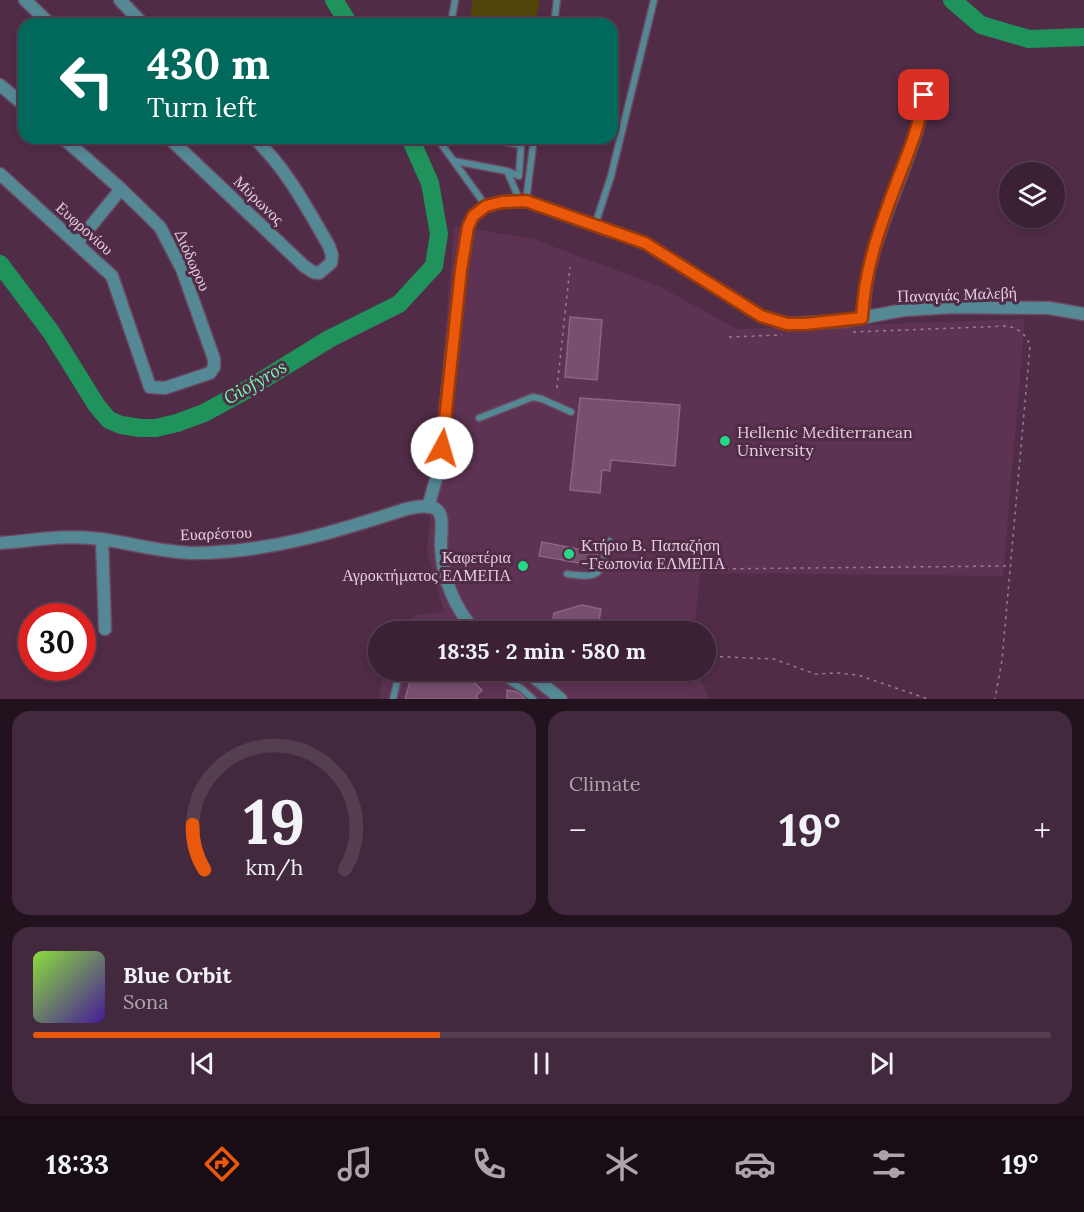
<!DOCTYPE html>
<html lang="en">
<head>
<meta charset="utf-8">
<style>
	:root { --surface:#3c2135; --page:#43293d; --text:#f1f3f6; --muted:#aca3ad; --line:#553e50; --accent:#ea580c }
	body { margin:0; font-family:Lora,serif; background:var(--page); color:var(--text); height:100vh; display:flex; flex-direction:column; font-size:22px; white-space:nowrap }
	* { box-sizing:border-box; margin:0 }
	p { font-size:20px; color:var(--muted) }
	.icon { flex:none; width:33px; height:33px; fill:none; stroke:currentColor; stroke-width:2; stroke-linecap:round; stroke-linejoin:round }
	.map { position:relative; height:699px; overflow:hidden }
	.details { display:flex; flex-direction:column; gap:12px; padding:12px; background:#21121d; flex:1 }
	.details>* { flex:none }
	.hud { position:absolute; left:18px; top:18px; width:600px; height:126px; border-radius:18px; box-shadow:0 3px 9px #0003,0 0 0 2px var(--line); background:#00695c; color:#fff; overflow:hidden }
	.fabs { position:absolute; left:999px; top:162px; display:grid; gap:12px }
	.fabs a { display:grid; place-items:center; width:66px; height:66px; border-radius:50%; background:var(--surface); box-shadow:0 3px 9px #0003,0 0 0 2px var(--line); font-size:30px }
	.speed { position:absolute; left:18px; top:603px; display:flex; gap:12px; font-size:30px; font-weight:700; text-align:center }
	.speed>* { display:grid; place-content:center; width:78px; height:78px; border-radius:50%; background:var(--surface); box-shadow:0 3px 9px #0003,0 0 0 2px var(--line); line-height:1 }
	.speed .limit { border:9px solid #d22; background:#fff; color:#111 }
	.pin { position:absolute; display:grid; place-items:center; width:51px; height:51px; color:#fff; margin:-26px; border-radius:12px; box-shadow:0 3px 9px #0006 }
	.me { position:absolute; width:66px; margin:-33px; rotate:6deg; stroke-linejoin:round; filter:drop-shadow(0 0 4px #0008) }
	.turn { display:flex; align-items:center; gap:21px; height:126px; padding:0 30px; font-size:27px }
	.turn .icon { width:78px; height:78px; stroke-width:2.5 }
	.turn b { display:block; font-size:42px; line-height:51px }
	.big { font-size:45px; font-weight:800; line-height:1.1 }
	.details .widget { flex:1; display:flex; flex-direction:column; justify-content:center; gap:9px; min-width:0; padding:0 21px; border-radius:18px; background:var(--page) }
	.details .dial { align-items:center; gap:0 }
	.dial svg { height:156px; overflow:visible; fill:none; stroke:var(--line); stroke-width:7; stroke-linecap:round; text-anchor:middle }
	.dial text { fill:var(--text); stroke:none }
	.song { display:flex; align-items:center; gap:18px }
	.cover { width:72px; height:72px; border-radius:9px; background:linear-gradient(135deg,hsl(90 70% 55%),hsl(260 70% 35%)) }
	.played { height:6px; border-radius:3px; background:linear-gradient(90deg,var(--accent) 40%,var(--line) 40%) }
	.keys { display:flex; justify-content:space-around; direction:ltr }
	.heat { display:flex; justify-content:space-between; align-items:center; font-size:33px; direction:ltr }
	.details .tiles { flex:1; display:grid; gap:12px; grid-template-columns:1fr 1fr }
	.widget:last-child { grid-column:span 2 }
	.trip { position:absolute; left:368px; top:621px; width:348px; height:60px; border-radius:30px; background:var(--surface); box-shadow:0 3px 9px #0003,0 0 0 2px var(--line); font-weight:800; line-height:60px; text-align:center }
	.dock { display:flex; height:96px; justify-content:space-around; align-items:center; background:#180d15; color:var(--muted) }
	.dock .icon { width:42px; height:42px }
	.dock .active { color:var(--accent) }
	.dock b { font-size:27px; color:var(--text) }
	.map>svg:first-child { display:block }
</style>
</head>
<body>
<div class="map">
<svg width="1084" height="699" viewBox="0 0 1084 699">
	<rect width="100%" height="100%" fill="#502c47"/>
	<!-- built -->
	<g fill="#5d3252">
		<path d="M454 226 533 239 659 286 737 329 1025 319 1003 576 700 573 694 631 396 632 398 627 418 615 444 612 427 552Z"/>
		<path d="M384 670 697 671 710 699H379Z"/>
	</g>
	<!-- green -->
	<path fill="#51450a" d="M473 0H540L535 24H468Z"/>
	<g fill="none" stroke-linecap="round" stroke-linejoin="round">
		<!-- river -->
		<g stroke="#20935c" stroke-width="18">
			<path d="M334 0 349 24"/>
			<path d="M952 0 981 25 1029 39 1084 37"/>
			<path d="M0 264 51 332 97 406 109 420 121 425 140 428H156L177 423 204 413 248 389 329 339 399 304 434 266 439 234 430 183 410 138"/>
		</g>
	</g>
	<!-- building -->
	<g fill="#77506d" stroke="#8d6482" stroke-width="1.5">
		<path d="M570 317 602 320 597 380 565 377Z"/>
		<path d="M580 398 680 405 675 466 611 460 610 471 602 470 600 493 570 490Z"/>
		<path d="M542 542 598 553 596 566 539 556Z"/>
		<path d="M582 605 601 609 597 632H551L554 613Z"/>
		<path d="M416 670H460L482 690 476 696 478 699H405L411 678Z"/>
		<path d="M507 690 518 692 525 699H507Z"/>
	</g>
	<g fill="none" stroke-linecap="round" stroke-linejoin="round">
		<!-- service casing -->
		<g stroke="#6b4962" stroke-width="9">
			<g id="service">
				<path d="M451 24 455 0"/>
				<path d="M554 24 557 0"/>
				<path d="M437 138 486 206"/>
				<path d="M485 138 521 145 519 176 507 171"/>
				<path d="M454 161 507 171 520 201"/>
				<path d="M526 201 534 138"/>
				<path d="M595 225 611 176 654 0"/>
				<path d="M479 418 533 397 542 399 571 412"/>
				<path d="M567 574C604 579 599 574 609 541"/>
				<path d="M492 670 522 689 533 699"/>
				<path d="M393 699 400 670"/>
			</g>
		</g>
		<!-- minor casing -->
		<g stroke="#6b4962" stroke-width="15">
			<g id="minor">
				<path d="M25 0 50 24"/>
				<path d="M120 0 143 24"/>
				<path d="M0 85 24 105"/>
				<path d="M169 138 304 266 313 272 319 273 331 263 332 255 329 246C307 208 286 168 254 138"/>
				<path d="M0 174 112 276 150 387 165 388 210 373 214 367V359L182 269 160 227 121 189 63 138"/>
				<path d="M77 243 121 189"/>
				<path d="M863 318C864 238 912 172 925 95"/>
				<path d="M428 507 439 469 461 270 468 227 473 216 486 206 502 202 526 201 645 243 761 316 787 324 845 321 904 310 954 307 1049 308 1084 314"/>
				<path d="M102 539 105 629"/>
				<path d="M0 543C31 541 60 535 91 538 126 541 160 553 196 553 271 552 335 532 406 509 416 507 435 502 440 514 444 523 440 537 441 547 442 578 455 609 476 632"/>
				<path d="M525 670 561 699"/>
			</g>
		</g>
		<!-- path -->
		<g stroke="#9a7c92" stroke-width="1.5" stroke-dasharray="3 4.5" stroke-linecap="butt">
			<path d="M853 332 1008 326C1019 329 1027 335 1030 346L1002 660 995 699"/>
			<path d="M729 337 782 335"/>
			<path d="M557 388 570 267"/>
			<path d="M703 569 1010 566"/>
			<path d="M700 632V625"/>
			<path d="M705 656 774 659 815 674 838 673 858 675 928 699"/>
		</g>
		<!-- service -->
		<use href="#service" stroke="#548895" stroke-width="6"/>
		<!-- minor -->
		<use href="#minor" stroke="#548895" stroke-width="12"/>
	</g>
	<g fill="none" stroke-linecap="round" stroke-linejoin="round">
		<!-- route casing -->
		<g stroke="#983908" stroke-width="15">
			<path id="route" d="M442 448 461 270 468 227 473 216 486 206 502 202 526 201 645 243 761 316 787 324H805L862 318C864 270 881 223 898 179 909 151 920 125 924 95"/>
		</g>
		<!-- route -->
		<use href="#route" stroke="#ea580c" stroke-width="10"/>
	</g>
	<!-- markers -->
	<g fill="#24d886" stroke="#502c47" stroke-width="2">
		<circle cx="725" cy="441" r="6"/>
		<circle cx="569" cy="554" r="6"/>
		<circle cx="523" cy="566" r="6"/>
	</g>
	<g text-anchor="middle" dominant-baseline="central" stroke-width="6" stroke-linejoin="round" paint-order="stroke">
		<!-- street labels -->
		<g font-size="16" fill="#e4cddd" stroke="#502c47">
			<text transform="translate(259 200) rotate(44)">Μύρωνος</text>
			<text transform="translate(85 228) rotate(42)">Ευφρονίου</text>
			<text transform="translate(193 260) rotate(66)">Διόδωρου</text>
			<text transform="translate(957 294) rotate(-2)">Παναγιάς Μαλεβή</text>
			<text transform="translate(216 533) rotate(-2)">Ευαρέστου</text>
		</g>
		<!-- poi labels -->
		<g font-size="16" fill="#e4cddd" stroke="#502c47" text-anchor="start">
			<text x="737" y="432">Hellenic Mediterranean<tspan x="737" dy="18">University</tspan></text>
			<text x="581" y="545">Κτήριο Β. Παπαζήση<tspan x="581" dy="18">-Γεωπονία ΕΛΜΕΠΑ</tspan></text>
			<text x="511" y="557" text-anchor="end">Καφετέρια<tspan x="511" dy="18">Αγροκτήματος ΕΛΜΕΠΑ</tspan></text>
		</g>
		<!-- water labels -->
		<g font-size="18" font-style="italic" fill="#73fbb0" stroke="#502c47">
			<text transform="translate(255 382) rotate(-30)">Giofyros</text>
		</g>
	</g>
</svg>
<div class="fabs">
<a><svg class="icon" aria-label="layers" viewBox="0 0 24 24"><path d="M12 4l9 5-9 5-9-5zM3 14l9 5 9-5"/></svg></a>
</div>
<div class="speed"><div class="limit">30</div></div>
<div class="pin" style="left:924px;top:95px;background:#d93025"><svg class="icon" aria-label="arrive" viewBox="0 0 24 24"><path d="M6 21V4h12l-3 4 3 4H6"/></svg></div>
<svg class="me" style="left:442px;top:448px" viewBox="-20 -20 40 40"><circle r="19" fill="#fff"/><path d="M0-13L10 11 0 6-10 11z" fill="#ea580c"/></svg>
<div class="trip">18:35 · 2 min · 580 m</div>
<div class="hud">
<div class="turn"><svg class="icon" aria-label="left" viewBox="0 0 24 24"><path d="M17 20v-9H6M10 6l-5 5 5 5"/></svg><div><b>430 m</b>Turn left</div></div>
</div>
</div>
<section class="details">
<div class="tiles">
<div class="widget dial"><svg viewBox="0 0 100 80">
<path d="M14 69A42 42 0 1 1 86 69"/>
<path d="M14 69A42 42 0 0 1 8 46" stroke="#ea580c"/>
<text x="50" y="56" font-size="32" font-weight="700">19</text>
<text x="50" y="72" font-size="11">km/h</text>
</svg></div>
<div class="widget"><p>Climate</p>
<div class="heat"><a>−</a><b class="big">19°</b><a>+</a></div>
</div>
<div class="widget">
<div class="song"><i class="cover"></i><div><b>Blue Orbit</b><p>Sona</p></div></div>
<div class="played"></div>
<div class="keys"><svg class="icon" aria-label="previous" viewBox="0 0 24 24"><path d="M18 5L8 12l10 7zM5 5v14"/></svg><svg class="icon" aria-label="pause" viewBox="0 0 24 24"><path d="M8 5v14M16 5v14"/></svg><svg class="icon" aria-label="next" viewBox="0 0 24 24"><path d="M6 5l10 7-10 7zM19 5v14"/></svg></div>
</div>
</div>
</section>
<nav class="dock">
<b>18:33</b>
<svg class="icon active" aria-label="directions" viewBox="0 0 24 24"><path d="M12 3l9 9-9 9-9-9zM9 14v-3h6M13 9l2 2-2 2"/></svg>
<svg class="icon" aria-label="music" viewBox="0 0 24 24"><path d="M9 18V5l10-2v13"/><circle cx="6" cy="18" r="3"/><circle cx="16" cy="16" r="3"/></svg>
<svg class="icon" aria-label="phone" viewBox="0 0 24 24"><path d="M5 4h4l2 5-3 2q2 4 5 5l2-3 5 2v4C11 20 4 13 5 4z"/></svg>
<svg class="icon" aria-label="climate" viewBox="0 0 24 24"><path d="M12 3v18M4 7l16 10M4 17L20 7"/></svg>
<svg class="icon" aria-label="car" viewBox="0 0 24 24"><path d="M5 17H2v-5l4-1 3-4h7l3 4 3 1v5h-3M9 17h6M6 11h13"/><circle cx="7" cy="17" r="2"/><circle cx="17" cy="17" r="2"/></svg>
<svg class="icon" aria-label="filters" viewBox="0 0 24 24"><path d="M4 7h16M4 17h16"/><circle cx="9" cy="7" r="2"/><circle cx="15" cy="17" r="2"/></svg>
<b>19°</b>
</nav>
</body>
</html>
